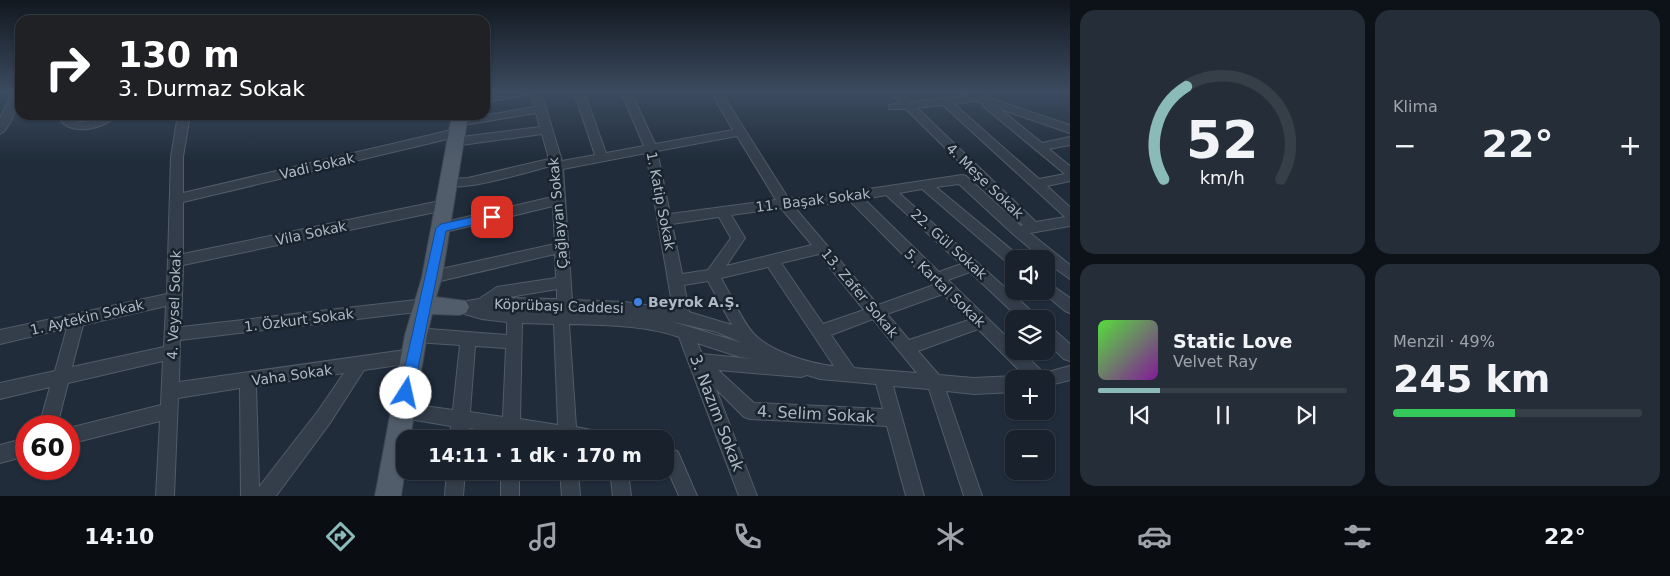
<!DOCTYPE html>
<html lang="tr">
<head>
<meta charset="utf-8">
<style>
	:root { --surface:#18212c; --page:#252e38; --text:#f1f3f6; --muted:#9fa3a9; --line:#363e48; --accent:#8bbbb9 }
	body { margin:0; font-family:"DejaVu Sans",sans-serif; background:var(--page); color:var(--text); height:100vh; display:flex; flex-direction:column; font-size:19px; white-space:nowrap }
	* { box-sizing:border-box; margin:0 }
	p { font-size:16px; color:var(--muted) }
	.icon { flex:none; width:28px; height:28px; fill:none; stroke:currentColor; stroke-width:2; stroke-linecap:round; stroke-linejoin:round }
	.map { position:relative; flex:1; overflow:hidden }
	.drawer { display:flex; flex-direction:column; gap:10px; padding:10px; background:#0d1218; width:600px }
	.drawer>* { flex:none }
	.guide { position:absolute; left:15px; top:15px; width:475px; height:105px; border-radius:15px; box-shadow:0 1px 4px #0004,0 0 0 1px var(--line); background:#202124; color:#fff; overflow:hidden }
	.buttons { position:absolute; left:1005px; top:250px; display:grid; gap:10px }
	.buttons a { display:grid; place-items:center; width:50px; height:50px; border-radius:10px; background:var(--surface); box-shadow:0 1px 4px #0004,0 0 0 1px var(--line); font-size:25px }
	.speed { position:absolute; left:15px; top:415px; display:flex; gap:10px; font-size:25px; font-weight:700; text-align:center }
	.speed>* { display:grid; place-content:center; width:65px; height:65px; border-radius:50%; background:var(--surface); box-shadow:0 1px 4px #0004,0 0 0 1px var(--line); line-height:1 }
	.speed .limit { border:8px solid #d22; background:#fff; color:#111 }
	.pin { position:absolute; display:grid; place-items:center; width:42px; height:42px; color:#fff; margin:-21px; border-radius:10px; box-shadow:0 2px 8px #0006 }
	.me { position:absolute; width:55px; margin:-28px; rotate:10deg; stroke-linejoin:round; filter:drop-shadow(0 0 4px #0008) }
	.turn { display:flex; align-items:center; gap:18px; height:105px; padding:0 20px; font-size:22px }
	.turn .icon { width:65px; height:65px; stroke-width:2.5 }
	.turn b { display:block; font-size:35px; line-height:42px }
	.big { font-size:38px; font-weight:700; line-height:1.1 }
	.drawer .widget { flex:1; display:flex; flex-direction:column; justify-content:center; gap:8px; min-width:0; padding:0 18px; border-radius:15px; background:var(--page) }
	.drawer .dial { align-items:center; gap:0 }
	.dial svg { height:130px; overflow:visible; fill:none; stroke:var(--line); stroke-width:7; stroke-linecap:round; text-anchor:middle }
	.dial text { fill:var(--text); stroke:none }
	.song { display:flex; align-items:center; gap:15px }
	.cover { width:60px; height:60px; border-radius:8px; background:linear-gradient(135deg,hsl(110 70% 55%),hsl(290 70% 35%)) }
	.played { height:5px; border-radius:2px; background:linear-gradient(90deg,var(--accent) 25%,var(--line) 25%) }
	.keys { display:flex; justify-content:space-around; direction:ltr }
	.heat { display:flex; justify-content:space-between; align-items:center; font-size:28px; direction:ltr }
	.charge { height:8px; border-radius:4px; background:linear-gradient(90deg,#34c759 49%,var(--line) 0) }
	.drawer .tiles { flex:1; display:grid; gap:10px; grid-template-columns:repeat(2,1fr) }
	.trip { position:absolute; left:396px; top:430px; width:278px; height:50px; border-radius:15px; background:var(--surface); box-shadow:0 1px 4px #0004,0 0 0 1px var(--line); font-weight:700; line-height:50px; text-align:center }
	.menu { display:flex; height:80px; justify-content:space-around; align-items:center; background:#0a0d12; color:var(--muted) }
	.menu .icon { width:35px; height:35px }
	.menu .selected { color:var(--accent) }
	.menu b { font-size:22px; color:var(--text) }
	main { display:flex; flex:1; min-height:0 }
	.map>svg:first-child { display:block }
</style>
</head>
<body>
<main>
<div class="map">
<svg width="1070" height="496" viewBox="0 0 1070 496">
	<rect width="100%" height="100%" fill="#202c3a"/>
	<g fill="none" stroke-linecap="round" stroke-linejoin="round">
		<!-- minor casing -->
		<g stroke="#515c68" stroke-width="2">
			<g id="minor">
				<path d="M13 92H20C20 101 9 131 0 134V118Z"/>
				<path d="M509 92H541L562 161 595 155 574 92H584L606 153 644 146 621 92H631L655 144 733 130 711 92H721L788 198H809L962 175 966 176 1021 226 1023 225 906 109H889V105L900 103 890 92H901L911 102 962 96 955 92 976 94 993 92 986 97 1070 125V133L1000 109 1042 143 1070 137V145L1049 149 1070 166V181L1047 186 1070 207V226L1030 233 1070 265V279L1046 262V259H1043L1013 234 959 184 936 187 1019 256 1020 259H1014V265L1009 264 922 189 899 193 1036 315 1038 319H1020L970 272 948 280 1014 344V351H1021L1044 373 1070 366V380L1046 386V379H1028L978 329 918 351 939 375 974 378 1014 376 1020 379H1014V392L974 394 946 391 982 496H964L929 389 893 386 924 496H906L887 426 750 419 744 417 716 389 757 496H739L679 337C645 325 605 325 569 324L576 427 607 433 610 439H540L520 436V439H502V433L469 428 468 439H450L451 426 397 417 394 411 397 405 403 403 453 410 460 345 416 342 411 340 408 335 411 330 416 328 507 335V322L482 319 454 311 452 307 454 303 479 299 497 287 556 278 555 254 432 283 427 281 425 277 427 273 432 271 555 244 553 206 441 233 434 228 441 223 552 197 551 166C534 170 451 196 442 183L448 179 468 178 549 159 542 134 454 146 448 142 454 138 540 127 536 113 458 126 452 123 458 120 535 107 531 94 485 102V96ZM976 101 982 103 983 106 1065 174 1039 179 954 104ZM943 105 1065 217 1036 222 917 108ZM737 136 776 200 670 214 657 151ZM646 153 673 309 625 302 572 300 563 169ZM886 195 961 264 939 272 864 199ZM850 201 931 283 934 285 878 305 795 208ZM781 208 812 245 726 266 745 238 731 215ZM719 217 731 238 708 270 682 274 672 224ZM819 254 864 310 823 324 781 263ZM768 267 834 366C810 364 769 351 753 333 742 321 730 293 721 278ZM708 281 732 325 689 312 684 285ZM557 289V299L503 298ZM943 294 969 320 909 340 887 314ZM873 319 917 373 854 368 831 335ZM670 321 717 332 742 343ZM522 323 554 324 558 425 520 419ZM697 343 740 357 753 359 702 354ZM475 346 506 348 503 417 470 412ZM718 370 801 377 807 375 820 379 876 384 883 409 754 403Z"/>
				<path d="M61 115H73L72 119C83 127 92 117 104 115 108 114 112 115 117 115 104 129 73 136 60 120Z"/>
				<path d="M178 115H190L183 157V193L456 129 462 133 456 137 183 202V254L445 200 451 205 445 210 183 265 181 327 425 299 430 301 432 305 430 309 425 311 180 340 179 382 412 349 418 351 420 356 418 361 412 363 364 370 330 423 276 496H241L240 388 178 398 174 496H156L160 421 69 444V428L161 405 163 361 68 383 57 426H39L50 387 0 399V383L55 371 67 328 0 344V330L167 294 171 157ZM166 306 164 347 72 367 83 325ZM344 373 318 411 259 487 256 386Z"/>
				<path d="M1046 281 1070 298V313L1065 311 1041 291H1046Z"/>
				<path d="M1046 326 1051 327 1070 344V361L1064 359 1046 342Z"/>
				<path d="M26 438V456L0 463V445Z"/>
				<path d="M665 445 678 452 697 496H679L665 464Z"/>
				<path d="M447 471H465L463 496H445Z"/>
				<rect x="501" y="471" width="18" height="25"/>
				<path d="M560 471H578L580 496H562Z"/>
				<path d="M610 471H628L631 496H613Z"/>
			</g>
		</g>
		<!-- major casing -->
		<g stroke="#3d4753" stroke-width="2">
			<path id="major" d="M452 115H468L442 277 436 297 466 301 469 307 466 313 459 315 432 314 427 335 410 439H405V470L401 496H375L405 335 422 277Z"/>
		</g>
		<!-- minor -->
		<use href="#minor" fill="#343e4a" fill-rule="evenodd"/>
		<!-- major -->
		<use href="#major" fill="#515d6a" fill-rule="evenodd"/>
	</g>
	<!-- sky -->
	<linearGradient id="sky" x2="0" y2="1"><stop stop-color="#121820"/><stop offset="0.57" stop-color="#3c4b60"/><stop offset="1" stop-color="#3c4b60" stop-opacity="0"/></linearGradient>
	<rect width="1070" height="161" fill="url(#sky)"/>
	<!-- route -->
	<path fill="#1a73e8" stroke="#114b97" d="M492 213 498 217 496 219 446 231 413 393 411 397 406 399 401 397 399 393 436 228 441 224Z"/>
	<!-- markers -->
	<circle fill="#3f7fe0" stroke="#19232e" stroke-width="2" cx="638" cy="302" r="5"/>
	<g text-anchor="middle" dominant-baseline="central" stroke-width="5" stroke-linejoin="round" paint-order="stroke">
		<!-- street labels -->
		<g font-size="14" fill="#aeb9c6" stroke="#19232e">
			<text transform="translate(317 166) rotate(-13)">Vadi Sokak</text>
			<text transform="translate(985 181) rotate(44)">4. Meşe Sokak</text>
			<text transform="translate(813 200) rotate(-7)">11. Başak Sokak</text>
			<text transform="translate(661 201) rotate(79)">1. Katip Sokak</text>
			<text transform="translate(558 213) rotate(-95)">Çağlayan Sokak</text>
			<text transform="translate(311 233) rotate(-12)">Vila Sokak</text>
			<text transform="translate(949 244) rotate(42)">22. Gül Sokak</text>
			<text transform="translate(945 288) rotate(44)">5. Kartal Sokak</text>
			<text transform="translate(860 293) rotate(50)">13. Zafer Sokak</text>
			<text transform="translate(174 305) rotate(-88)">4. Veysel Sokak</text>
			<text transform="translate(559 306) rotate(2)">Köprübaşı Caddesi</text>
			<text transform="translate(87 317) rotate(-13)">1. Aytekin Sokak</text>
			<text transform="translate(299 320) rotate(-7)">1. Özkurt Sokak</text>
			<text transform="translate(292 375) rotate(-8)">Vaha Sokak</text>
		</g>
		<!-- poi labels -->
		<g font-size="14" font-weight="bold" fill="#aeb9c6" stroke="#19232e" text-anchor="start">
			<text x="648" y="302">Beyrok A.Ş.</text>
		</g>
		<!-- near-street labels -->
		<g font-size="16" fill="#aeb9c6" stroke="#19232e">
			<text transform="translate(717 413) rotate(69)">3. Nazım Sokak</text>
			<text transform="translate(816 414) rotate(3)">4. Selim Sokak</text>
		</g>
	</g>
</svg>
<div class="buttons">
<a><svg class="icon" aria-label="sound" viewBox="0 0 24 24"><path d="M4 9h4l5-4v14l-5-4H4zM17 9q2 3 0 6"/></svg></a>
<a><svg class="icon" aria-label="layers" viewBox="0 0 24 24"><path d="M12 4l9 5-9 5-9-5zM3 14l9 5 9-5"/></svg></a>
<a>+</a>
<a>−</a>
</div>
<div class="speed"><div class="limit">60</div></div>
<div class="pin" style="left:492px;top:217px;background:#d93025"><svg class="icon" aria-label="arrive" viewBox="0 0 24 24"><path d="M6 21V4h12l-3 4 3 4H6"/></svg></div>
<svg class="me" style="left:406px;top:393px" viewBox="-20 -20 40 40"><circle r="19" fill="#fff"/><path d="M0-13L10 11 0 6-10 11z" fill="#1a73e8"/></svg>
<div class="trip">14:11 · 1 dk · 170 m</div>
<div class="guide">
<div class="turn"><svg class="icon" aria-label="right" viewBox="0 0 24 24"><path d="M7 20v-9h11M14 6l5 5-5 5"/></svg><div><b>130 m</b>3. Durmaz Sokak</div></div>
</div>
</div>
<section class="drawer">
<div class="tiles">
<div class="widget dial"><svg viewBox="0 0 100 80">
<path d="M14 69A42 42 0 1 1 86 69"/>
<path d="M14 69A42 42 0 0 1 28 12" stroke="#8bbbb9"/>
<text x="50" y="56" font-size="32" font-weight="700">52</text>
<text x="50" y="72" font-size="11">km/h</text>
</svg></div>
<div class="widget"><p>Klima</p>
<div class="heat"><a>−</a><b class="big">22°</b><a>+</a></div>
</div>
<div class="widget">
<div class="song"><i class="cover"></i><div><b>Static Love</b><p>Velvet Ray</p></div></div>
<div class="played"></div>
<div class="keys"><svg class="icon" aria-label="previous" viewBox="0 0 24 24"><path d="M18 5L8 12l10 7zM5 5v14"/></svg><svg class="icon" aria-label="pause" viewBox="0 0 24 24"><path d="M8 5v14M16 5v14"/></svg><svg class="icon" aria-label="next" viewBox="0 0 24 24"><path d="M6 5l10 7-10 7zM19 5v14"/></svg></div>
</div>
<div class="widget"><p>Menzil · 49%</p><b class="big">245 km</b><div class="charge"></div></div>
</div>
</section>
</main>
<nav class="menu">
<b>14:10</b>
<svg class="icon selected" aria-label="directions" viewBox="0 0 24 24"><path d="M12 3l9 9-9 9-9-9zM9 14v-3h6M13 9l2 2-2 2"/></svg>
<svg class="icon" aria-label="music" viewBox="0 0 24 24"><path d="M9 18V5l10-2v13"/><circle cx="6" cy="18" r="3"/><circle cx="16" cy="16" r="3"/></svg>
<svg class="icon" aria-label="phone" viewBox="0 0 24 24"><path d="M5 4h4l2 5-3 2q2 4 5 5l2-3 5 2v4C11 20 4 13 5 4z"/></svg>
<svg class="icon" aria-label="climate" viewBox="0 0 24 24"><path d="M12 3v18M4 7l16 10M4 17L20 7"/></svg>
<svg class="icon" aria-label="car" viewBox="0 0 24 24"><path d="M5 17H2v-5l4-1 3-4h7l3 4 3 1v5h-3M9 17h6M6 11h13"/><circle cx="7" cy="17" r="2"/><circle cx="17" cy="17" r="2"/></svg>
<svg class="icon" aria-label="filters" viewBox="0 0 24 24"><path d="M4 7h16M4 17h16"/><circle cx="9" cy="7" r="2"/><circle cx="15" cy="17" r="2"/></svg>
<b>22°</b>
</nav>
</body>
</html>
